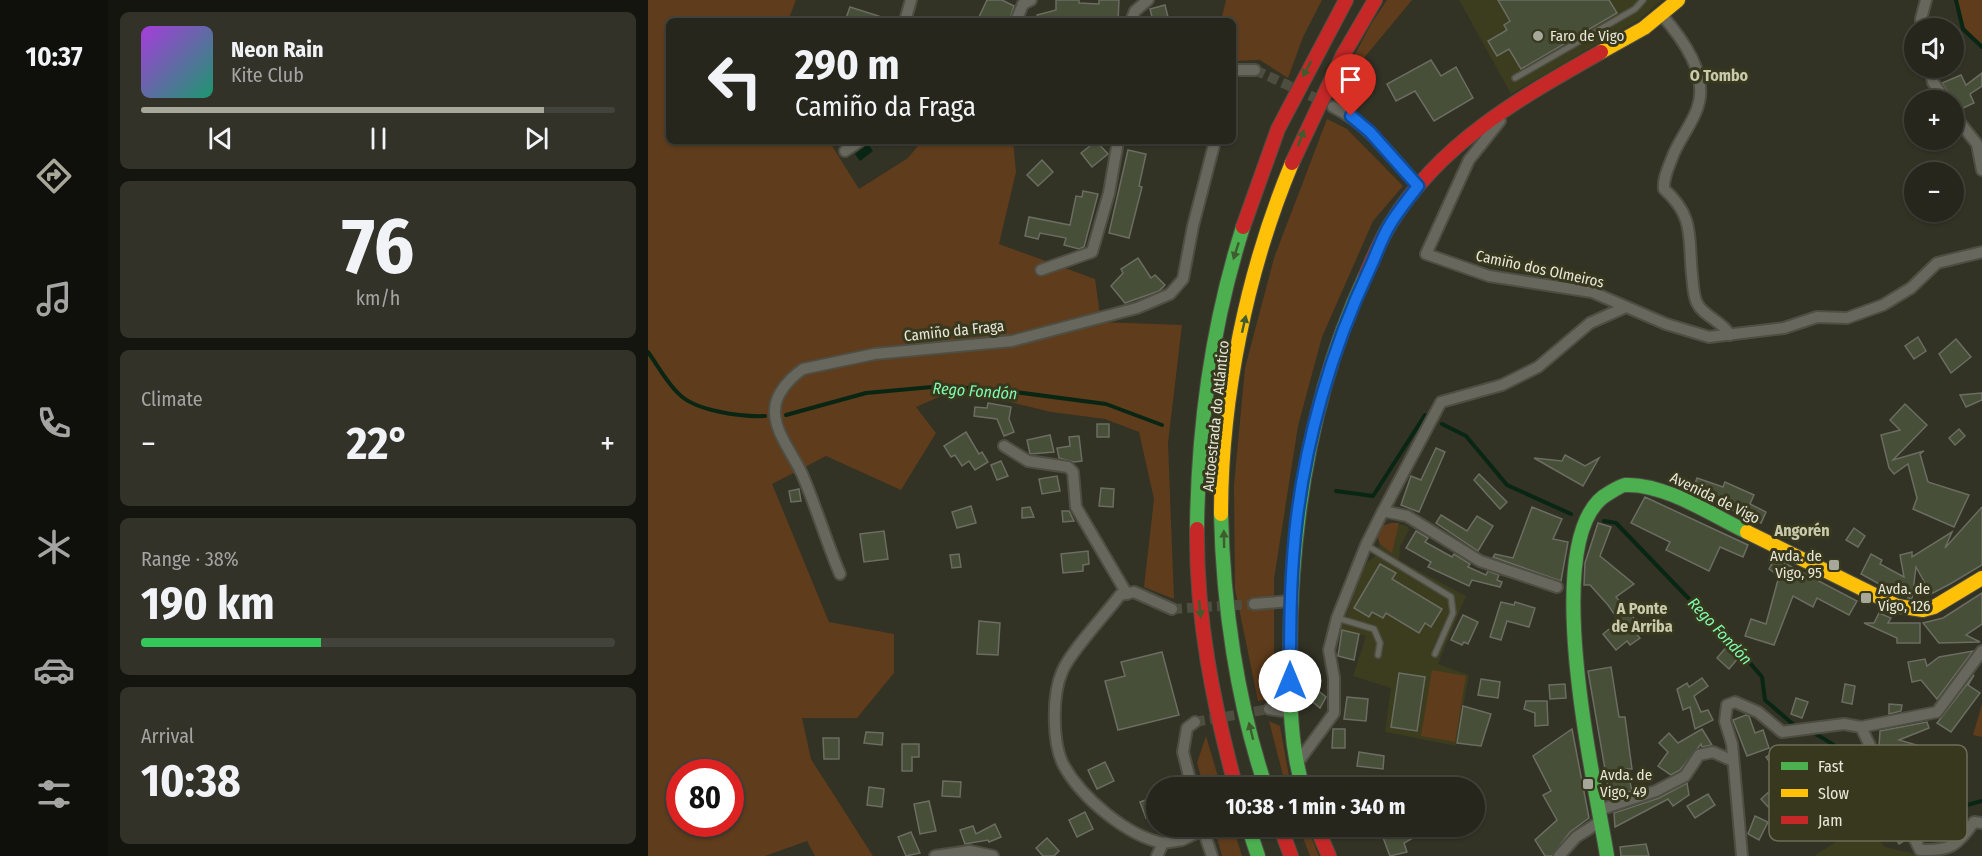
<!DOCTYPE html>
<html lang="en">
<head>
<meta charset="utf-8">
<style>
	:root { --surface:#26261c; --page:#323229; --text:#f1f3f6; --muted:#a4a5a3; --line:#42433b; --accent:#a8a89a }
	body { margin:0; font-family:"Fira Sans Condensed",sans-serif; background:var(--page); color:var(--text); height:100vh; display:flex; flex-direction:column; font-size:22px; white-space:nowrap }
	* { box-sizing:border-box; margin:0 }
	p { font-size:20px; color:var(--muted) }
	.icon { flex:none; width:33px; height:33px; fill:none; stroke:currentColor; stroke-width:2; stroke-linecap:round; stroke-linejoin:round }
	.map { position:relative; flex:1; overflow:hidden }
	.sheet { display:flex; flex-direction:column; gap:12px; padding:12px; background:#15150f; width:540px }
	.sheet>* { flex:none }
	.hud { position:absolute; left:18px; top:18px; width:570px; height:126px; border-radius:9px; box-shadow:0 2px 4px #0004,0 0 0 2px var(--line); background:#26261c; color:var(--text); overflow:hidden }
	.fabs { position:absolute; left:1256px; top:18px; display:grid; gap:12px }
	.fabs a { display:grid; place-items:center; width:60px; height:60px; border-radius:50%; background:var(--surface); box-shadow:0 2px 4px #0004,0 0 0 2px var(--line); font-size:30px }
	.speed { position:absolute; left:18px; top:759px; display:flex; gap:12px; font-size:30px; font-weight:700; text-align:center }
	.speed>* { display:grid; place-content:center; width:78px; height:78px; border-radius:50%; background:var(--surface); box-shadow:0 2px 4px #0004,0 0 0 2px var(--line); line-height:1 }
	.speed .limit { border:9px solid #d22; background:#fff; color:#111 }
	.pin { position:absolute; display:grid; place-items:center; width:51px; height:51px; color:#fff; margin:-62px -26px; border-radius:50% 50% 50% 0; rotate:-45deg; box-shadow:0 0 6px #0007 }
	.pin .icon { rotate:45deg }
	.me { position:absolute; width:66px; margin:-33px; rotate:0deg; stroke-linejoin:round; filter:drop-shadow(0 0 4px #0008) }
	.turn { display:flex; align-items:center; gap:21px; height:126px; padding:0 30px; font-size:27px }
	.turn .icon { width:78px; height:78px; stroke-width:2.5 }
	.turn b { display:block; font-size:42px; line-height:51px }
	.big { font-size:45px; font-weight:700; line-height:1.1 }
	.sheet .widget { flex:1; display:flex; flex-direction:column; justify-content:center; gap:9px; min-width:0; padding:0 21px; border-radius:9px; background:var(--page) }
	.sheet .dial { align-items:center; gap:0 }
	.dial b { font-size:78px; line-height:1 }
	.song { display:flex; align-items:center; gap:18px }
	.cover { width:72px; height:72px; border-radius:9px; background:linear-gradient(135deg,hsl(280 70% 55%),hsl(160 70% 35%)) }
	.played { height:6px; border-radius:3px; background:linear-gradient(90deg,var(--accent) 85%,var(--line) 85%) }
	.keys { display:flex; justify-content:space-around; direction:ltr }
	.heat { display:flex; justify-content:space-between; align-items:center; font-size:33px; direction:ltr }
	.charge { height:9px; border-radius:4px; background:linear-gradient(90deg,#34c759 38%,var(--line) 0) }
	.trip { position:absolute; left:498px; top:777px; width:339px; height:60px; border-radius:30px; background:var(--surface); box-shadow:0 2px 4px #0004,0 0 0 2px var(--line); font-weight:700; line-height:60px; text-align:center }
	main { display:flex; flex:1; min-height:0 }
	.tabs { display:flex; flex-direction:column; width:108px; justify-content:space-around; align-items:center; background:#0f0f0b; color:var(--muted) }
	.tabs .icon { width:42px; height:42px }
	.tabs .on { color:var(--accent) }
	.tabs b { font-size:27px; color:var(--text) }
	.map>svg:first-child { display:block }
</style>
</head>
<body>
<main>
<nav class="tabs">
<b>10:37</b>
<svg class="icon on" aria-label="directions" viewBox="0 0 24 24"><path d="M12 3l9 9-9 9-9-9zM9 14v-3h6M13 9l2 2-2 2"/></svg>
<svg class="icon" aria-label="music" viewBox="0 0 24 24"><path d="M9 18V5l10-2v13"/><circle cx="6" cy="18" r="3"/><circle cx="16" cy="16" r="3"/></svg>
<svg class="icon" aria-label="phone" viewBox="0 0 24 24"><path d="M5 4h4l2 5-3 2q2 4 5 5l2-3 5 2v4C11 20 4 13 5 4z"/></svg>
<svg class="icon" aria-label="climate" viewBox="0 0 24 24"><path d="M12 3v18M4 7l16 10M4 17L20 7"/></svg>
<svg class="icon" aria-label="car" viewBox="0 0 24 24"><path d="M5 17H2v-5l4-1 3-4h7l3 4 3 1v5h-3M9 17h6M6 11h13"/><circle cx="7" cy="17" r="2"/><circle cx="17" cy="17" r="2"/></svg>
<svg class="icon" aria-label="filters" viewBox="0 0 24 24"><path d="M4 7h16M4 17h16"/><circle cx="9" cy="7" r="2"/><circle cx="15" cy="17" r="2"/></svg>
</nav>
<section class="sheet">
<div class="widget">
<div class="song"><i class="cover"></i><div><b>Neon Rain</b><p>Kite Club</p></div></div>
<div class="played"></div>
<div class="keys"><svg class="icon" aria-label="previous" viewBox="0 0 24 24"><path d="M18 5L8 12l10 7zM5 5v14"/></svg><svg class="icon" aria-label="pause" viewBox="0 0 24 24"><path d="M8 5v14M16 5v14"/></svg><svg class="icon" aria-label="next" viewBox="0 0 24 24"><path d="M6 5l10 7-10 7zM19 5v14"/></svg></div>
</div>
<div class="widget dial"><b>76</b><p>km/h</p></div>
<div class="widget"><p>Climate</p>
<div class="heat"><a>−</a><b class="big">22°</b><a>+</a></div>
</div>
<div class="widget"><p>Range · 38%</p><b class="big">190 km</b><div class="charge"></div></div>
<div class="widget"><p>Arrival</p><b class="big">10:38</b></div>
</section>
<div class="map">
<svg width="1334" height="856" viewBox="0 0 1334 856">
	<rect width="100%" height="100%" fill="#323225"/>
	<!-- built -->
	<g fill="#3c3c1f">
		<path d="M811 0H1014L991 20 863 94Z"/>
		<path d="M743 523 759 526 761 530 752 547 751 560 818 596 790 664 821 675 808 746 737 732 743 688 705 676 718 636 693 630 717 564 727 556 732 544 728 533Z"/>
		<path d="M1217 823 1237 847 1269 854 1307 856H1166Z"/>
	</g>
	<!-- green -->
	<g fill="#5f3c1b" fill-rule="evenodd">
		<path d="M0 0H148L140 21H21V141H181L211 189 260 158 274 141H365L368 172 351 244 447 279 453 322 534 325 520 443 526 599 496 587 506 499 491 432 457 419 403 412 309 389 268 407 288 433 253 490 178 456 124 484 181 622 246 634V673L209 718H154L163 759 225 856H167L159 841 117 856H0ZM32 772H82V824H32Z"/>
		<path d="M578 0H674L655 37 640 78 612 60 585 61V21H573Z"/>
		<path d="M739 0H764L686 94 723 24Z"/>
		<path d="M1308 0H1334V43L1331 44 1315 29Z"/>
		<path d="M679 119 699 129 755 186 725 221 674 337 650 426 626 579V699L610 701 587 589 586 485 597 368 626 258Z"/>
		<path d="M743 523H751L744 553 732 544 728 533 730 527Z"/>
		<path d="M784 670 818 676 807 742 773 736Z"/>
		<path d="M1334 704V737L1325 735Z"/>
		<path d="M621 721 632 726 643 787H638Z"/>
		<path d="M558 736 573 787H556L549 763Z"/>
		<path d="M566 827H585L594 856H574Z"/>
		<path d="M651 827H659L671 856H662Z"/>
	</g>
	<!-- water -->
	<path fill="#092615" d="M220 144 225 151 212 161 207 154Z"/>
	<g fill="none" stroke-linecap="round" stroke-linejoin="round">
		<!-- stream -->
		<g stroke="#092615" stroke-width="4">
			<path d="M1308 0 1315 29 1334 47"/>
			<path d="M0 352C10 366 19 383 31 394 47 411 94 417 117 416"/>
			<path d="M138 415 218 393 295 386 367 392 458 404 514 425"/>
			<path d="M794 424 818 436 859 485 923 514"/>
			<path d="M688 491 725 496 777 415"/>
			<path d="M956 521 968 523 1095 655 1114 677 1117 700 1147 726"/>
			<path d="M1169 735C1182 741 1191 750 1203 756 1215 763 1217 757 1229 770"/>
			<path d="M1249 789 1257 797 1277 798 1291 807 1305 809 1334 801"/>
		</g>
	</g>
	<!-- building -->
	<g fill="#474f38" stroke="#6b6d62" stroke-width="1.5">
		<path d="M339 0H354L366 6 361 21H341L331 17Z"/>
		<path d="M408 0H431V3L451 4V0H471L470 21H446V17L390 18 389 15 408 10Z"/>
		<path d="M850 0H961L969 13 873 69 861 49 849 56 840 41 859 30 856 25 862 21Z"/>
		<path d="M517 5 521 21H505L502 9Z"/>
		<path d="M202 7 240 19V21H197Z"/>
		<path d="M1312 43 1316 51 1305 56V46Z"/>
		<path d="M783 60 793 76 808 67 825 98 786 121 767 91 748 101 739 84Z"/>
		<path d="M1334 73V86L1322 94 1326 103 1313 109 1308 98 1304 99 1294 83 1313 75 1318 85Z"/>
		<path d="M448 141 460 154 444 167 433 153Z"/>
		<path d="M480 150 498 154 491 186 494 187 481 238 461 233Z"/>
		<path d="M394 160 405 172 390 186 379 175Z"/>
		<path d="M435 191 450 194 436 247 431 249 416 245 418 238 392 233 390 239 377 236 381 217 422 225 428 196 434 197Z"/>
		<path d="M490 258 503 278 507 275 517 285 511 291 477 303 463 286 475 273 473 269Z"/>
		<path d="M1270 337 1278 351 1266 359 1257 346Z"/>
		<path d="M1308 339 1323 357 1303 373 1291 354Z"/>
		<path d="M1334 393V400L1318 407 1312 395Z"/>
		<path d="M340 403 363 407 361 419 366 432 356 436 349 419 326 416 327 407 339 408Z"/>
		<path d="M1257 404 1279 425 1245 460 1276 451 1272 454 1280 482 1321 495 1306 527 1265 509 1269 498 1260 464 1246 474 1241 468 1233 435 1252 430 1242 420Z"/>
		<rect x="449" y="424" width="12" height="13"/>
		<path d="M1311 429 1317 436 1307 445 1301 438Z"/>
		<path d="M318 432 331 454 334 452 340 462 327 470 321 461 314 466 307 455 303 457 296 446Z"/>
		<path d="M402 435 406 452 382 454 379 440Z"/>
		<path d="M431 436 434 461 426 462 411 458 409 448 422 446 421 437Z"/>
		<path d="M788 448 797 452 771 512 753 505 763 476 773 480Z"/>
		<path d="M917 455 937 466 951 458 935 486 886 458 914 461Z"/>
		<path d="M353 461 360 476 349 480 343 465Z"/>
		<path d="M831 474 859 502 852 509 826 480Z"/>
		<path d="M409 476 412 491 394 494 391 479Z"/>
		<path d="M1049 478 1075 487 1077 482 1106 495 1102 504 1118 512 1113 523 1044 492Z"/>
		<path d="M453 488 466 489 465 507 451 506Z"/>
		<path d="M151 489 153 501 143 502 141 491Z"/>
		<path d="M997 497 1100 545 1095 557 1072 547 1061 571 1018 550 1022 542 983 523Z"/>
		<path d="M323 506 328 523 309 528 304 512Z"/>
		<path d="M382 507 386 517 374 518V508Z"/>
		<path d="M884 507 914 519 905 539 920 542 913 581 845 557 847 554 865 558Z"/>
		<path d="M1334 507V565L1302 584 1283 594 1268 567 1264 599 1260 598 1259 591 1242 590 1213 574 1223 554 1234 560 1232 564 1256 577 1252 555 1264 552V557L1304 532 1297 548Z"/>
		<path d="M414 511H421L426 521 415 522Z"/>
		<path d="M793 515 819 531 829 516 845 526 830 551 788 523Z"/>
		<path d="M950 523 963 527 952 556 986 584 968 597 992 625 985 630 992 638 982 645 979 641 968 650 955 634 971 621 960 605 942 585H936L937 563Z"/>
		<path d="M1206 528 1217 536 1210 547 1198 540Z"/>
		<path d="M236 531 240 559 216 562 212 534Z"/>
		<path d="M768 531 780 538 777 542 804 557 806 554 822 564 820 567 838 575 840 571 851 575 849 580 854 582 852 587 824 580 821 586 780 567 783 562 758 548Z"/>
		<path d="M440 551 441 564 435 565V571L415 573 413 554Z"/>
		<path d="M311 554 313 567 304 568 302 555Z"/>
		<path d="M1127 558 1209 601 1201 615 1169 598 1165 607 1145 596 1126 645 1097 636 1103 619 1118 624 1131 576 1121 569Z"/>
		<path d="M732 564 748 573 744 579 794 609 783 627 777 623 771 633 738 613 735 618 724 612 721 617 706 608Z"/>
		<path d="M1334 593V624L1318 635 1332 642 1291 643 1275 623 1295 618Z"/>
		<path d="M853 602 866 605 867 602 887 608 881 627 859 621 853 640 842 637Z"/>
		<path d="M1231 613 1243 618 1240 623H1272V643H1249V638L1216 623H1226Z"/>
		<path d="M815 615 830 622 820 644 816 642 814 645 803 640Z"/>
		<path d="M331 621 352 623 350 655 329 654Z"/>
		<path d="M694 630 711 634 706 660 690 656Z"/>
		<path d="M1080 645 1092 656 1081 669 1069 658Z"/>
		<path d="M1325 651 1289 699 1273 680 1264 682 1260 662 1277 659 1279 666 1291 657Z"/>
		<path d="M514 652 531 715 470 730 457 681 477 676 473 662Z"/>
		<path d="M963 667 971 717H977L984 769H979L984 791 962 798 940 671Z"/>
		<path d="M751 673 777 677 769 731 743 727Z"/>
		<path d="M1326 675 1320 685 1332 693 1303 732 1289 723Z"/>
		<path d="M1054 678 1060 686 1046 696 1053 712 1060 710 1065 720 1047 729 1042 707 1035 710 1029 689 1039 683 1041 687Z"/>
		<path d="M833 679 852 682 850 698 830 695Z"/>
		<path d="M917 684 918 698 902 699 901 685Z"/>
		<path d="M1197 684 1207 686 1204 704 1194 702Z"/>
		<path d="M667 688 678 697 672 708 659 697Z"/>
		<path d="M699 697 720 699 718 721 696 719Z"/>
		<path d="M1148 698 1160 702 1154 718 1143 714Z"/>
		<path d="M878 701H899L900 725 887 726V713L876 709Z"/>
		<path d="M1241 704 1254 705 1253 711 1241 714Z"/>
		<path d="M815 706 843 714 833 746 809 743Z"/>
		<path d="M1098 715 1101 716 1107 733 1115 730 1121 748 1099 756 1085 720Z"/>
		<path d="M1279 722 1281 728 1251 740 1272 746 1271 750 1231 747 1232 731Z"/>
		<path d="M685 729H697V748H684Z"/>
		<path d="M924 729 941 818 922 832 904 856H897L887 840 909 820 895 795 903 791 885 756Z"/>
		<path d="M1054 729 1064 745 1054 747 1053 744 1032 770 1023 775 1010 766 1020 752 1011 743 1021 733 1030 743Z"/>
		<path d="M218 732 235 733 234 745 216 743Z"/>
		<path d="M175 738H191V759H176Z"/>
		<path d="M254 744H271V757H264V771H254Z"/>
		<path d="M1131 749 1139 760 1126 768 1118 757Z"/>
		<path d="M711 752 736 756 735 769 709 766Z"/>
		<path d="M457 762 466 781 449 789 440 770Z"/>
		<path d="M295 781 313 782 312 797 294 796Z"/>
		<path d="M1039 783 1041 795 1025 806 1020 799 967 827 966 813 1011 798Z"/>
		<path d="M221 787 236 789 234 807 219 805Z"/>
		<path d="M1124 789 1133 800 1122 809 1113 799Z"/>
		<path d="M1060 794 1067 805 1047 818 1039 806Z"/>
		<path d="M506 797 508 814 498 818 492 802Z"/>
		<path d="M281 801 288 831 272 834 266 804Z"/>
		<path d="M437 812 445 829 429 837 421 820Z"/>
		<path d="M1246 812 1259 839 1251 844 1236 818Z"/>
		<path d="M1107 816 1120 822 1111 840 1100 834Z"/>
		<path d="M347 824 353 837 341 842 340 840 317 844 312 830 325 826 328 834Z"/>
		<path d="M756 826H786L756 843 759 852 742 856 734 835Z"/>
		<path d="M263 832 272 853 258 856 250 837Z"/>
		<path d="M399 838 411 851 406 856H395L388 848Z"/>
		<path d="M998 844 1001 856H973L972 847Z"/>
	</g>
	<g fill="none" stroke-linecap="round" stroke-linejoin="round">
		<!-- street-tunnel -->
		<g stroke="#4d4d40" stroke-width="10" stroke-dasharray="10 5" stroke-linecap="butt">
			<path d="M607 70 674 101"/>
			<path d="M524 609 606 604"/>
			<path d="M547 722 621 709"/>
		</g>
		<!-- lane casing -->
		<g stroke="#4e4e43" stroke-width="8">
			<g id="lane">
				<path d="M867 78 987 9 995 0"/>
				<path d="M718 545 803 597 805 613 787 654"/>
				<path d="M689 618 726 629 732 643 730 655"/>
			</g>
		</g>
		<!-- street casing -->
		<g stroke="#4e4e43" stroke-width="14">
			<g id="street">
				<path d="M1013 14C1034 38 1062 75 1049 109 1043 126 1030 141 1024 158 1020 169 1015 178 1016 189 1047 217 1040 236 1044 275 1045 284 1045 295 1049 303 1055 316 1074 321 1082 335"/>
				<path d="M257 21 263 0"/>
				<path d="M368 21 375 4 383 0"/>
				<path d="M483 21 487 11 500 0"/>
				<path d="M1274 28 1273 19 1278 0"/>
				<path d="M1282 68 1285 82 1297 100"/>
				<path d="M585 70H607"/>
				<path d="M685 107C720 124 744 156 770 186"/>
				<path d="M1305 114 1329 144 1334 170"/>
				<path d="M852 121 821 160 778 254 841 276 944 292 1018 324 1061 337 1136 328 1169 317 1199 318 1235 305 1263 288 1289 263 1334 252"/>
				<path d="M197 151 212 141"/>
				<path d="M393 270 444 252 461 193 470 141"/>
				<path d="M356 446 380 461 420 467 425 472 428 507 479 594"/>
				<path d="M735 511 793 402 854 385 890 367 942 323 978 307"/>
				<path d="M192 574C178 541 168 506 154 474 145 454 126 432 127 410 127 394 142 378 155 369L226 354 364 341 489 308 522 294 535 279 545 226 567 141"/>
				<path d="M606 604 642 601"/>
				<path d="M621 709 642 712"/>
				<path d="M1213 727 1272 850C1304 851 1308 846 1326 822L1334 823"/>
				<path d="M650 762 686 713V678L681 650 689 618 718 545 735 511 759 516 832 561 909 587"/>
				<path d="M544 788 535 752 539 728 547 722"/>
				<path d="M951 810 1008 791 1037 776 1051 755 1065 752 1085 761"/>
				<path d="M554 826 564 856"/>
				<path d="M515 843C479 836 434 798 416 766 404 744 404 695 414 672 421 653 458 614 472 595L486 592 524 609"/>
				<path d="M287 856 322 851 345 856"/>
				<path d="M509 856 515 843 534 840 555 830"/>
				<path d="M911 856 928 837 953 821"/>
				<path d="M1094 856 1084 744 1077 721 1079 705 1087 702 1110 712 1134 732 1196 724 1213 727 1289 712 1334 651"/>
			</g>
		</g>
		<!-- fast casing -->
		<g stroke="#4e4e43" stroke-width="16">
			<g id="fast">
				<path d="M573 514C575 605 589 702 618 788"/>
				<path d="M549 529C550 427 564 325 595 227"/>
				<path d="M655 788C642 745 642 702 642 658 642 529 662 395 717 277"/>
				<path d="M600 826 610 856"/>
				<path d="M959 856C948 786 888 532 961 493 966 490 972 486 977 485 1016 483 1064 515 1099 532"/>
			</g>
		</g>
		<!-- slow casing -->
		<g stroke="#4e4e43" stroke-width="16">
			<g id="slow">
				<path d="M953 52 996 28 1030 0"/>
				<path d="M573 514C573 397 599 271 644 163"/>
				<path d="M1099 532 1249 606 1275 610 1286 607 1334 578"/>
			</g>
		</g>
		<!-- jam casing -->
		<g stroke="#4e4e43" stroke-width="16">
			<g id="jam">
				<path d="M644 163 695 55 727 0"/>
				<path d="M595 227 630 129 698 0"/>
				<path d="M717 277C725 259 732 240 743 223 793 142 872 98 953 52"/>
				<path d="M549 529C548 618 565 703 588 788"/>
				<path d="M632 826 643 856"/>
				<path d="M668 826 681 856"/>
			</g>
		</g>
		<!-- lane -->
		<use href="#lane" stroke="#67675d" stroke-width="5"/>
		<!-- street -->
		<use href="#street" stroke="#67675d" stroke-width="10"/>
		<!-- fast -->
		<use href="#fast" stroke="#4caf50" stroke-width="14"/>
		<!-- slow -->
		<use href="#slow" stroke="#ffc107" stroke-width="14"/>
		<!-- jam -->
		<use href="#jam" stroke="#c62828" stroke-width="14"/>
	</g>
	<!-- one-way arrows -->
	<defs><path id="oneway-solid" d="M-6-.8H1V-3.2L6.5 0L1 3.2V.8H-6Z" transform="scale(1.5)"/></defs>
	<g fill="#3e5c2e">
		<use href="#oneway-solid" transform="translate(659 69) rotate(118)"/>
		<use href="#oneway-solid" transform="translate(653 138) rotate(-69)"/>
		<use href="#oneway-solid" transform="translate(588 251) rotate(108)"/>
		<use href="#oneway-solid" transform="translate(596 324) rotate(-77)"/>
		<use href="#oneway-solid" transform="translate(576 539) rotate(-91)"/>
		<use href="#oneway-solid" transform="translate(552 609) rotate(85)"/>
		<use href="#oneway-solid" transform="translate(603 731) rotate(-104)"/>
	</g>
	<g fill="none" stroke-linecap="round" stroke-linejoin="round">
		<!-- route casing -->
		<g stroke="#114b97" stroke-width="15">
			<path id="route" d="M642 681C642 632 642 584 647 535 656 444 683 350 722 268 729 253 734 237 743 223 751 210 761 198 770 186L722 132 703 116"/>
		</g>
		<!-- route -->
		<use href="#route" stroke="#1a73e8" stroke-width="10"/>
	</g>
	<!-- markers -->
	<g fill="#a8a89a" stroke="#38381f" stroke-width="2">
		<circle cx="890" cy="36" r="6"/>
		<rect x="1180" y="559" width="12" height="12" rx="3"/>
		<rect x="1212" y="592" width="12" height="12" rx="3"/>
		<rect x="934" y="778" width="12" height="12" rx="3"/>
	</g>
	<g text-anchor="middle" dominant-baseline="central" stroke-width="6" stroke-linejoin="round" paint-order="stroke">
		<!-- poi labels -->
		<g font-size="15" fill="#e8e8d9" stroke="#38381f" text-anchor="start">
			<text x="902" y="36">Faro de Vigo</text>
			<text x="1174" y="556" text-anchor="end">Avda. de<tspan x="1174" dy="17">Vigo, 95</tspan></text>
			<text x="1230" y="589">Avda. de<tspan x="1230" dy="17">Vigo, 126</tspan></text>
			<text x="952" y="775">Avda. de<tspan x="952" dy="17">Vigo, 49</tspan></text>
		</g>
		<!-- street labels -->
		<g font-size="15" fill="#e8e8d9" stroke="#38381f">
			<text transform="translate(892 269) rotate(12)">Camiño dos Olmeiros</text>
			<text transform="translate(306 331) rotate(-6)">Camiño da Fraga</text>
			<text transform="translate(568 416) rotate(-84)">Autoestrada do Atlántico</text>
			<text transform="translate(1067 498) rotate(26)">Avenida de Vigo</text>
		</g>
		<!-- neighbourhood labels -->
		<g font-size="16" font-weight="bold" fill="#c9c9ac" stroke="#38381f">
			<text x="1071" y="75">O Tombo</text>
			<text x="1154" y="530">Angorén</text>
			<text x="994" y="608">A Ponte<tspan x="994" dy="18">de Arriba</tspan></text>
		</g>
		<!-- water labels -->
		<g font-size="16" font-style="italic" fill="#7dfdaf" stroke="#38381f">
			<text transform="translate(327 391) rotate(4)">Rego Fondón</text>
			<text transform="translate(1072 631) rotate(47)">Rego Fondón</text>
		</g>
	</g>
	<!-- legend -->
	<rect x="1121" y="745" width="198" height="96" rx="9" fill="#38381f" stroke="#6d6d57" stroke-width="1.5"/>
	<rect x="1133" y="762" width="27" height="8" fill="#4caf50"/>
	<rect x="1133" y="789" width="27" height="8" fill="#ffc107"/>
	<rect x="1133" y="816" width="27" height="8" fill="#c62828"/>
	<g font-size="16" fill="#e8e8d9">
		<text x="1170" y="772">Fast</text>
		<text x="1170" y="799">Slow</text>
		<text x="1170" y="826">Jam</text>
	</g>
</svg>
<div class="fabs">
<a><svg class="icon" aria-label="sound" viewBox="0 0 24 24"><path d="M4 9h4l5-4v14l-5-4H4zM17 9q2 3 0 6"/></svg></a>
<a>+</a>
<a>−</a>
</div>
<div class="speed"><div class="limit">80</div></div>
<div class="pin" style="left:703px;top:116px;background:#d93025"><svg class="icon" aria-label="arrive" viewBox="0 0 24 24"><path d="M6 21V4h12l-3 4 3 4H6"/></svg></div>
<svg class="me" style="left:642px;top:681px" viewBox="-20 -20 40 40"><circle r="19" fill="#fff"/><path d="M0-13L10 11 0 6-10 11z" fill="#1a73e8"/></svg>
<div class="trip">10:38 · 1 min · 340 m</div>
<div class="hud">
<div class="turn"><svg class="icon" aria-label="left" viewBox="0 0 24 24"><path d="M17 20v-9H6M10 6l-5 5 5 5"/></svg><div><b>290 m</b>Camiño da Fraga</div></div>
</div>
</div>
</main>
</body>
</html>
